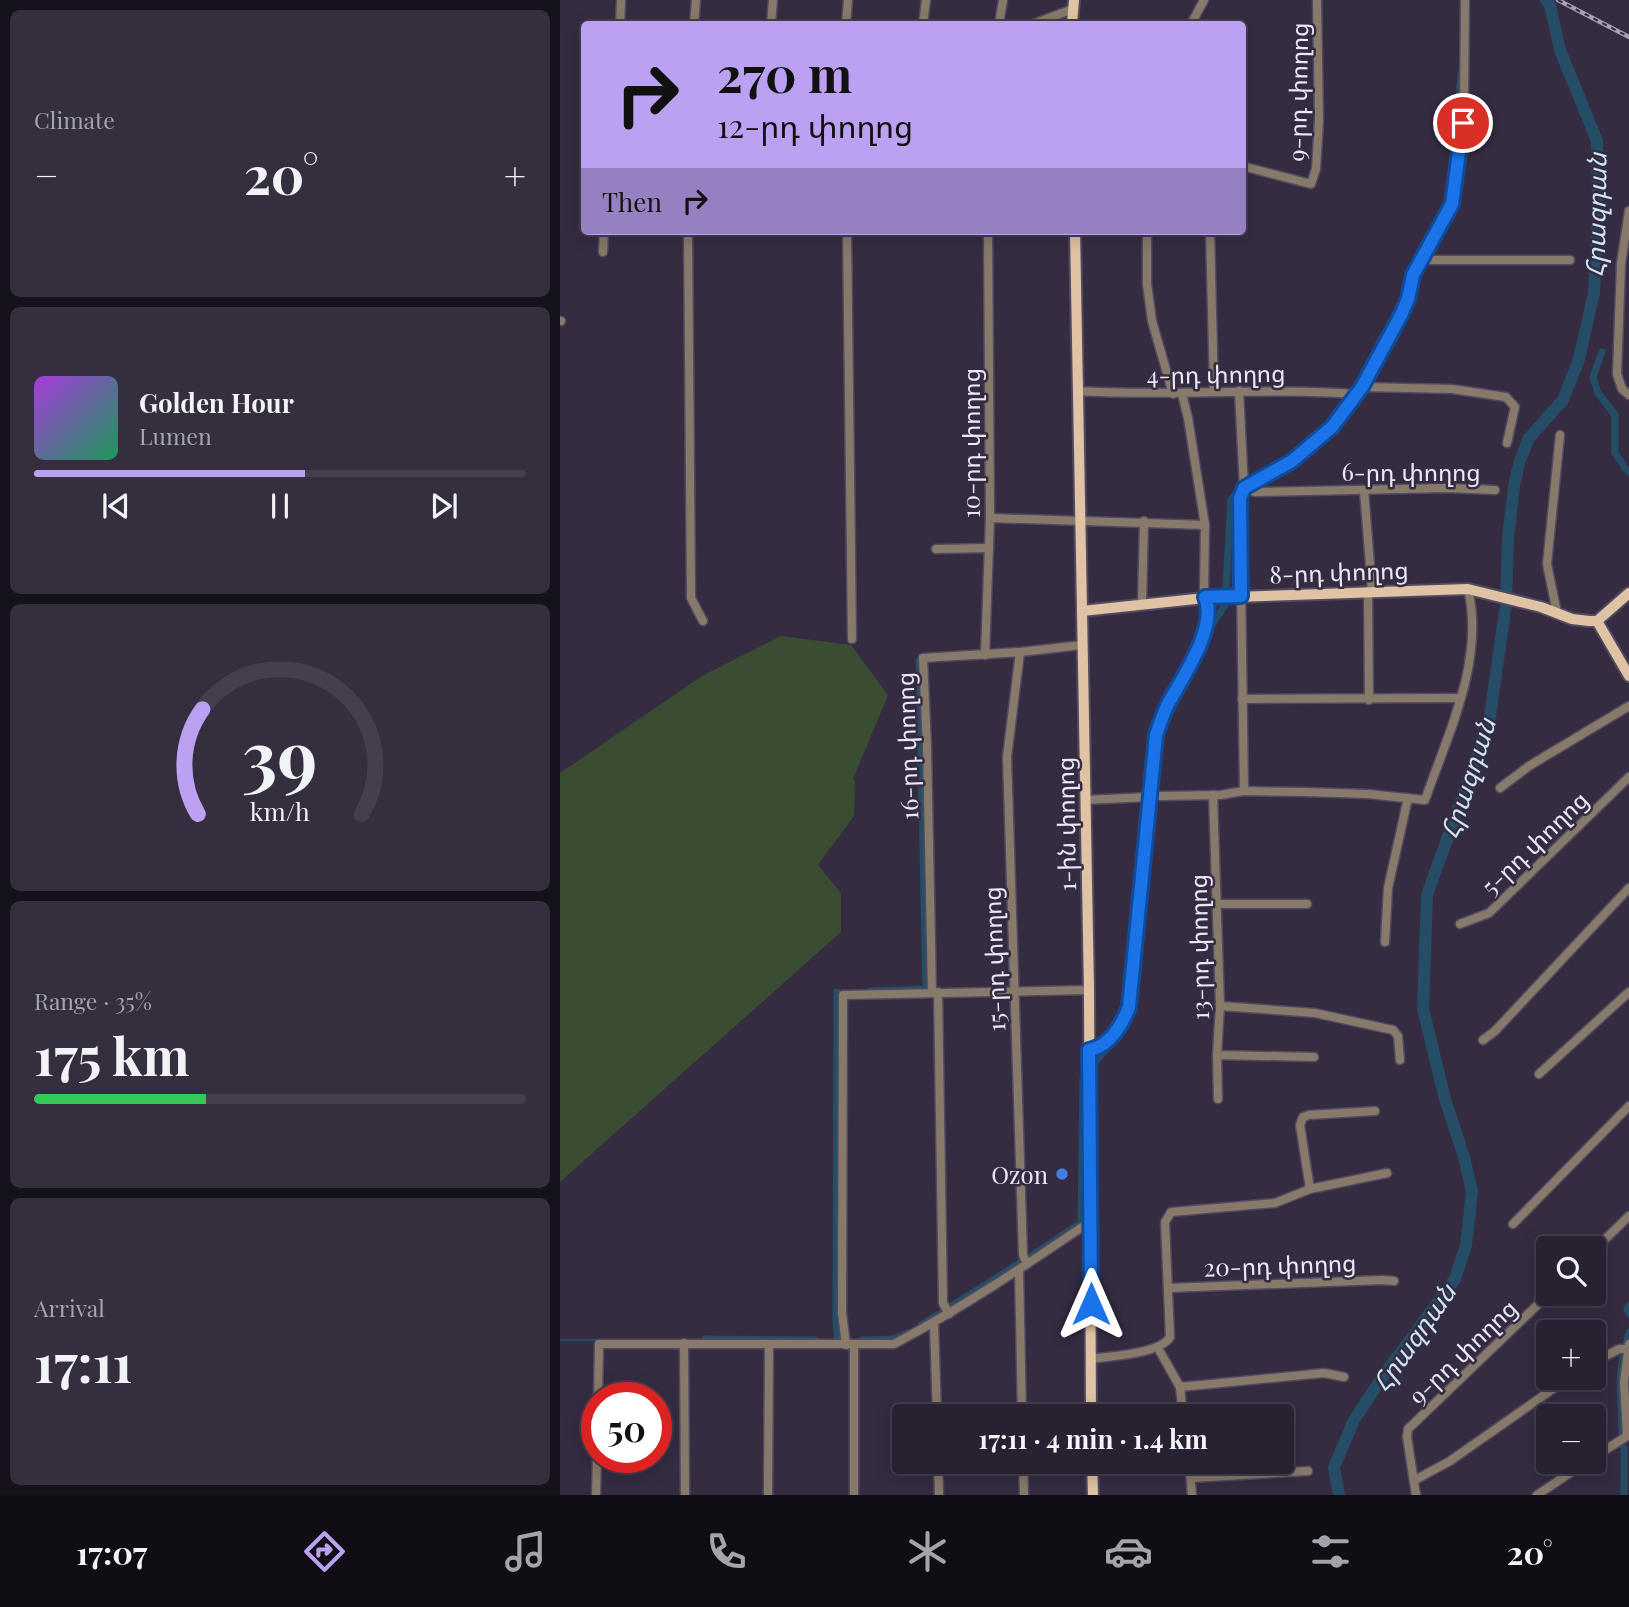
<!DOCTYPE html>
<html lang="en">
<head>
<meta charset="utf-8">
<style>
	:root { --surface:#282132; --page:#342e3e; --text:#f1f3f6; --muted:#a5a3ac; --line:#443e4d; --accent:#bca0f2 }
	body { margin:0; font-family:"Playfair Display","Noto Sans Armenian",serif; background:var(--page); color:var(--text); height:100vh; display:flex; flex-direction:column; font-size:26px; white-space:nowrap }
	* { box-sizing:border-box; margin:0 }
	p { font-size:23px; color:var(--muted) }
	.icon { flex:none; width:38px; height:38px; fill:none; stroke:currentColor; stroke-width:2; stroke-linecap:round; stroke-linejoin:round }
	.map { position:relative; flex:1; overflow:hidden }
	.details { display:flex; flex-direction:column; gap:10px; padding:10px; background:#16121c; width:560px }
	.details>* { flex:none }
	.hud { position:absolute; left:21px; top:21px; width:665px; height:214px; border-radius:7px; box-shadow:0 4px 18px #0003,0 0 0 2px var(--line); background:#bca0f2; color:#111; overflow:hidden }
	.tools { position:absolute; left:976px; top:1236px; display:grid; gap:14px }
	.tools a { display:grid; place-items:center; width:70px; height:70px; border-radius:7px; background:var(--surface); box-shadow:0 4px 18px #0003,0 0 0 2px var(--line); font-size:35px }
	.speed { position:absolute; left:21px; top:1382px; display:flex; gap:14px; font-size:35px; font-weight:700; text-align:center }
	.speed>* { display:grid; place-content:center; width:91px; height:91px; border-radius:50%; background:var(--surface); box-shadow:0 4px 18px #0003,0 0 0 2px var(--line); line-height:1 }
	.speed .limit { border:10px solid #d22; background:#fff; color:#111 }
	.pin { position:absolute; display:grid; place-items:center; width:60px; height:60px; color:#fff; margin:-30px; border:4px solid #fff; border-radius:50%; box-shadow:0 2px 7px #0007 }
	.me { position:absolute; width:77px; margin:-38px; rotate:0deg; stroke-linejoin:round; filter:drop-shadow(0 0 5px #0008) }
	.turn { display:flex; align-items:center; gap:24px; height:147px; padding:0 21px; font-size:32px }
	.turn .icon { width:91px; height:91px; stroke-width:2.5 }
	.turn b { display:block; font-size:49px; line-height:60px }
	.then { display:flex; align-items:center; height:66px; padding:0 21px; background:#0003; gap:14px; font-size:26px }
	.big { font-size:52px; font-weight:700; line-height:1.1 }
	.details .card { flex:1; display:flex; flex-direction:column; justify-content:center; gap:10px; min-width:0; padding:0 24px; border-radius:10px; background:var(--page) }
	.details .dial { align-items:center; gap:0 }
	.dial svg { height:182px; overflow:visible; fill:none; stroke:var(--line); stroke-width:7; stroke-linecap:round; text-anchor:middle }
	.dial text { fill:var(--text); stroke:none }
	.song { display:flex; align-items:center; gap:21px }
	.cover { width:84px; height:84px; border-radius:10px; background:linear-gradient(135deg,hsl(280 70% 55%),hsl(150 70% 35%)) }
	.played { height:7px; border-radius:4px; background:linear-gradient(90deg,var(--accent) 55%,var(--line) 55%) }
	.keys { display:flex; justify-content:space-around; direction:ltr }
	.heat { display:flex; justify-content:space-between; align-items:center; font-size:38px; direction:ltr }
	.charge { height:10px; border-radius:5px; background:linear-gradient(90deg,#34c759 35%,var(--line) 0) }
	.trip { position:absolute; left:332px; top:1404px; width:402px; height:70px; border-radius:7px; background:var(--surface); box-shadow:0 4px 18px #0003,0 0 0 2px var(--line); font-weight:700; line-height:70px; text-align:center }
	.menu { display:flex; height:112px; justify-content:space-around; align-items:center; background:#100d14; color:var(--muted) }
	.menu .icon { width:49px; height:49px }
	.menu .on { color:var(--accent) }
	.menu b { font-size:32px; color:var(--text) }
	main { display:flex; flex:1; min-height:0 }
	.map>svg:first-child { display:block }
</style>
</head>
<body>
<main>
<section class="details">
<div class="card"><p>Climate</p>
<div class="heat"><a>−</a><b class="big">20°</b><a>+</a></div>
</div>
<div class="card">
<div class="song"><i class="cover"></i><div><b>Golden Hour</b><p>Lumen</p></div></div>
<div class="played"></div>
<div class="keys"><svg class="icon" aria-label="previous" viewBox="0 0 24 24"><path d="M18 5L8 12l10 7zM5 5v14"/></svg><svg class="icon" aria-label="pause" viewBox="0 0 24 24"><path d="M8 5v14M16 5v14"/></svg><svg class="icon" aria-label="next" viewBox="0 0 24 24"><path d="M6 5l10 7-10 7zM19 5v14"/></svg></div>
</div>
<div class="card dial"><svg viewBox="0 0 100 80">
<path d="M14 69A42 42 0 1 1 86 69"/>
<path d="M14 69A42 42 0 0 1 16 23" stroke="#bca0f2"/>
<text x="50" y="56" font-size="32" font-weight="700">39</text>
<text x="50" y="72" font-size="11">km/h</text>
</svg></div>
<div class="card"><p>Range · 35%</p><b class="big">175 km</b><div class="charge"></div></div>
<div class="card"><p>Arrival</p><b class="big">17:11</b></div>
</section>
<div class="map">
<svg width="1069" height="1495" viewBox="0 0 1069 1495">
	<rect width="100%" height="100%" fill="#352c42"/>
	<!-- green -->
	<path fill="#3a4c31" d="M221 636 291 645 328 695 293 779 295 782 294 816 258 865 281 893V932L0 1182V773L142 676Z"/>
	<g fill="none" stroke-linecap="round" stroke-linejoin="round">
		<!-- stream -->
		<path stroke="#254e66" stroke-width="2" d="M0 1340H139"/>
		<!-- canal -->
		<g stroke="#254e66" stroke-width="7">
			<path d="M900 125V84L902 71"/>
			<path d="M890 194 898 151"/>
			<path d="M841 308 848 277 852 270"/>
			<path d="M1042 352 1033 377 1038 393 1055 415V453L1062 463"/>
			<path d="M814 357 820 341 832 321"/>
			<path d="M794 389 809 368"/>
			<path d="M1064 467 1069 472"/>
			<path d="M666 587 671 499 682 487"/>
			<path d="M640 650 647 633 665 605"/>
			<path d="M601 732 634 664"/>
			<path d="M310 991 366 989 359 661"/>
			<path d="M277 992 276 1320 278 1341"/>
			<path d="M536 1061 566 1026 571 1014 578 964 590 833"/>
			<path d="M468 1258 521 1223 523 1077"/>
			<path d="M1069 1306 1067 1309 1069 1314"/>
			<path d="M390 1307 463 1261"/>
			<path d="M361 1325 384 1311"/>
			<path d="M145 1339 255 1340"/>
			<path d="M302 1340 333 1339 348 1333"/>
			<path d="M1066 1345 1069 1332"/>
			<path d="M1062 1433 1060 1379 1063 1353"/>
			<path d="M1064 1448V1495"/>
		</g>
		<!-- river -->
		<path stroke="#254e66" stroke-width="12" d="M779 1495 774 1467 794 1420 821 1379 895 1279 906 1245 912 1192 904 1157 885 1099 863 1009 867 895 929 723 946 604 948 539 954 486 960 460 969 438 1003 400 1019 359 1034 293 1038 213 1037 141 1000 50 990 5 986 0"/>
		<!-- minor casing -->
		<g stroke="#524a5f" stroke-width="11">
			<g id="minor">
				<path d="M60 24 61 0"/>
				<path d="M134 24 136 0"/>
				<path d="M211 24 213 0"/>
				<path d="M286 24 288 0"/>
				<path d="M363 24 366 0"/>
				<path d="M439 24 443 0"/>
				<path d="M473 24 513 9"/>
				<path d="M631 24 644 0"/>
				<path d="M682 166 751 184 756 169 759 120 757 0"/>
				<path d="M1069 211 1061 264 1057 374 1062 389 1069 395"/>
				<path d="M128 231 131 598 143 621"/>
				<path d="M287 231 292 639"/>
				<path d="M587 231V284L592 321 613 394"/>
				<path d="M650 231 654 392"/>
				<path d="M43 252 44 231"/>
				<path d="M862 260H1010"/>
				<path d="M0 321H1"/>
				<path d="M802 387 892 389 946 397 955 407 947 443"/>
				<path d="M518 391C610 397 703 387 795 394"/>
				<path d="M679 391 684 488 680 498V517L684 791"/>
				<path d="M684 488 732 461 772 427 802 387 833 326 841 315 848 299 853 276 887 217 892 204 902 145 904 102 905 0"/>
				<path d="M684 488 695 492 887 488 935 490"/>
				<path d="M804 490 812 590"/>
				<path d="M430 518 645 525"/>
				<path d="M376 549 429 548"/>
				<path d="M808 591 809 700"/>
				<path d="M582 604 584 521"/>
				<path d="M997 613 987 564 1000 435"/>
				<path d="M460 652 447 757 463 1255 467 1264"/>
				<path d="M425 655 430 518 428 231"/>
				<path d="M682 699 900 698"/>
				<path d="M940 788 969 766 1069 706"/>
				<path d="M653 795 660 1006 657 1055 658 1099"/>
				<path d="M600 796 660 795 684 791 745 792 808 794 865 800C888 734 925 660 908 589"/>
				<path d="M525 800 589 797"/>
				<path d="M657 904H747"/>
				<path d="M900 924 929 913 1069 777"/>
				<path d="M825 942 828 888 848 798"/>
				<path d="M372 992 367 747 363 658 460 652 522 645"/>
				<path d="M378 992 383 1303 389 1314"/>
				<path d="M660 1006 755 1013 833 1030 838 1036 840 1060"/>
				<path d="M923 1040 935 1031 1069 888"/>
				<path d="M529 1050C550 1046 562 1025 569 1007L596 735 607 707 634 659 649 609 644 590 645 525 628 418 622 394"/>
				<path d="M657 1055 754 1057"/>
				<path d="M979 1074 1069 992"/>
				<path d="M750 1189 740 1125 743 1117 749 1115 815 1111"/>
				<path d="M953 1224 1069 1106"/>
				<path d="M1034 1250 1069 1216"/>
				<path d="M459 1270 462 1416"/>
				<path d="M608 1288 822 1280 834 1281"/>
				<path d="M374 1323 377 1416"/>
				<path d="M124 1343 125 1495"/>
				<path d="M286 1345 282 1313 283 995 529 990"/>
				<path d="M294 1345V1495"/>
				<path d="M598 1348 620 1387 623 1416"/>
				<path d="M531 1359C550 1356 600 1354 610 1337L605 1222 611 1212 715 1203 750 1189 827 1173"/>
				<path d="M1034 1362 1059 1349H1068"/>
				<path d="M620 1387 764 1373 784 1377"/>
				<path d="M38 1398 39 1344H334C402 1308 466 1265 531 1221"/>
				<path d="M1067 1436 1064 1382 1069 1344"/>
				<path d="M1034 1457 1069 1435"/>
				<path d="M378 1461 379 1495"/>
				<path d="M463 1461 464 1495"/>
				<path d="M629 1461 632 1495"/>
				<path d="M631 1478 748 1471"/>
				<path d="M855 1480 890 1461 1010 1377"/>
				<path d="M36 1495 37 1458"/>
				<path d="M208 1495 209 1344"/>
				<path d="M856 1495 847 1437 848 1429 990 1293"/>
				<path d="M977 1495 1028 1461"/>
			</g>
		</g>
		<!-- major casing -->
		<g stroke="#524a5f" stroke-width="14">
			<g id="major">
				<path d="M512 24 514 0"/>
				<path d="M515 231 529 990 531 1416"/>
				<path d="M522 611 645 598 908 589 981 607 1012 619 1029 621H1037L1069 593"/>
				<path d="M1037 621 1069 676"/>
				<path d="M532 1461 533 1495"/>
			</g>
		</g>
		<!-- minor -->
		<use href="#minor" stroke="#887a6b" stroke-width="8"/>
		<!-- major -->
		<use href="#major" stroke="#dfc3a4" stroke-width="10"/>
		<!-- rail casing -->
		<g stroke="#a8a1b3" stroke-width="4.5">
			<path id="rail" d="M998 0 1069 37"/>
		</g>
		<!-- rail -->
		<use href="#rail" stroke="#352c42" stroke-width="2" stroke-dasharray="5" stroke-linecap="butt"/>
	</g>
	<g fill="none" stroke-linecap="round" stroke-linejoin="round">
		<!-- route casing -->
		<g stroke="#114b97" stroke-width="18">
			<path id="route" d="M531 1304 529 1050C550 1046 562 1025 569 1007L596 735C600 724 603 714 608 704 622 678 658 627 645 597L681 596 680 498 684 488 732 461 772 427 802 387 841 315 848 299 853 275 892 204 903 123"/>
		</g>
		<!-- route -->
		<use href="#route" stroke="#1a73e8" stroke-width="12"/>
	</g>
	<!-- markers -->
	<circle fill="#3f7fe0" stroke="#352c42" stroke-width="2.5" cx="502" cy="1174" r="7"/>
	<g text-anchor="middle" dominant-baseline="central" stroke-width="5" stroke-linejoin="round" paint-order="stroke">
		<!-- street labels -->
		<g font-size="24" fill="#ece7f6" stroke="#352c42">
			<text transform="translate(737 92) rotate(-89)">9-րդ փողոց</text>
			<text transform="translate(656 373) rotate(-1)">4-րդ փողոց</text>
			<text transform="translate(410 443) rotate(-90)">10-րդ փողոց</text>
			<text x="851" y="471">6-րդ փողոց</text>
			<text transform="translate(779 571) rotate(-2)">8-րդ փողոց</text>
			<text transform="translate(346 746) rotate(-92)">16-րդ փողոց</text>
			<text transform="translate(505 824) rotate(-91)">1-ին փողոց</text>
			<text transform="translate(974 842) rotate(-44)">5-րդ փողոց</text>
			<text transform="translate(638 947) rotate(-91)">13-րդ փողոց</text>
			<text transform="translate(433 959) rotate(-92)">15-րդ փողոց</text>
			<text transform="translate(720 1264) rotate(-2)">20-րդ փողոց</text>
			<text transform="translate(902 1351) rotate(-44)">9-րդ փողոց</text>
		</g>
		<!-- poi labels -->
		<g font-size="24" fill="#ece7f6" stroke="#352c42" text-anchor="end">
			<text x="488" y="1174">Ozon</text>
		</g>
		<!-- water labels -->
		<g font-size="26" font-style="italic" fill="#cce6f7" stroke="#352c42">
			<text transform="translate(1035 215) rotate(-89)">Հրազդան</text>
			<text transform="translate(907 778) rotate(-72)">Հրազդան</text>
			<text transform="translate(853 1337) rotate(-55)">Հրազդան</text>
		</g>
	</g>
</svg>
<div class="tools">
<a><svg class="icon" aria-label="search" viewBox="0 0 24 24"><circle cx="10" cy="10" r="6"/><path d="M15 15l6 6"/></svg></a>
<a>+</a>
<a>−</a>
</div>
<div class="speed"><div class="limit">50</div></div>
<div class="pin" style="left:903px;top:123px;background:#d93025"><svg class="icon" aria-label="arrive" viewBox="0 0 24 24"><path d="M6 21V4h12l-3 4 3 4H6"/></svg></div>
<svg class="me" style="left:531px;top:1304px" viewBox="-20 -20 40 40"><path d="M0-17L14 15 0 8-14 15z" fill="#1a73e8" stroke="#fff" stroke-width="4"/></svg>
<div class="trip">17:11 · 4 min · 1.4 km</div>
<div class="hud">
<div class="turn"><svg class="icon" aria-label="right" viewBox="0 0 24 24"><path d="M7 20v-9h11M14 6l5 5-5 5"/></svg><div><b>270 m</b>12-րդ փողոց</div></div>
<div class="then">Then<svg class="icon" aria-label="right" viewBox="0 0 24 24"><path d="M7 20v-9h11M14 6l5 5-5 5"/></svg></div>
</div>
</div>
</main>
<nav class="menu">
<b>17:07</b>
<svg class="icon on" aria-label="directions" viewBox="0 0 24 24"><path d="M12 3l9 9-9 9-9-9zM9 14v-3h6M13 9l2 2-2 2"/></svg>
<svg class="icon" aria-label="music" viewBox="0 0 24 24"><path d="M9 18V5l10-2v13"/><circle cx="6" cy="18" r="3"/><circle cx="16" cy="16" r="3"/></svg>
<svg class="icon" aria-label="phone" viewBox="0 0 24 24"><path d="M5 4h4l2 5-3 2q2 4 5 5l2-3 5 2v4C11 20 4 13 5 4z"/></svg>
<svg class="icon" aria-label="climate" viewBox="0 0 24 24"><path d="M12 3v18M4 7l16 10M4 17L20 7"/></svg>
<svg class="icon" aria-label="car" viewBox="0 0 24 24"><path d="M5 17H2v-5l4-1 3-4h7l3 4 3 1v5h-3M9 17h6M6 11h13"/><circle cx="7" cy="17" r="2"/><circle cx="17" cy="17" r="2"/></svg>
<svg class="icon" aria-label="filters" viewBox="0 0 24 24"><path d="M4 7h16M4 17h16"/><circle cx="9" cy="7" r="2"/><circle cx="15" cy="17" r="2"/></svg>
<b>20°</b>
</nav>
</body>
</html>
